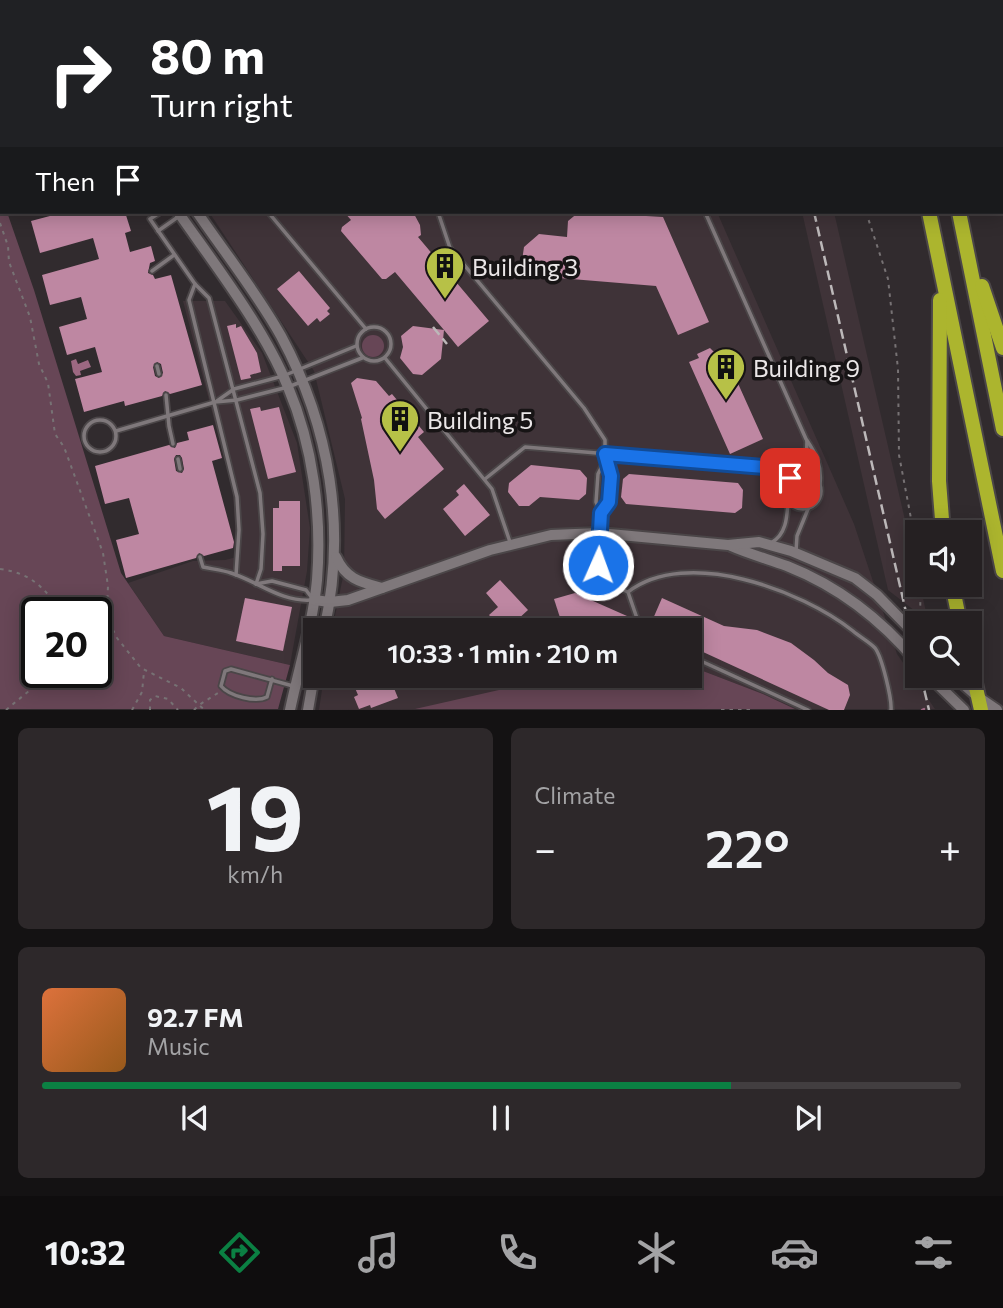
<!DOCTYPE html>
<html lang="en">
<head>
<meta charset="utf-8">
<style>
	:root { --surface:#252022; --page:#2d282a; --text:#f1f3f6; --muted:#a3a3a5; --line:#423e40; --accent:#0b8043 }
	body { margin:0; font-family:Commissioner,sans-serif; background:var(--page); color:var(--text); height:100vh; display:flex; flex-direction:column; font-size:26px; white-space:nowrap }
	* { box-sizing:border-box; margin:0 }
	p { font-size:23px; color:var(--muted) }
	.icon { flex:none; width:38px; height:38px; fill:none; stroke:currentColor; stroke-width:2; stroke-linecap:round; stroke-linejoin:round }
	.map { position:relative; height:710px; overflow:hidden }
	.details { display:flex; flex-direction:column; gap:18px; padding:18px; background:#141213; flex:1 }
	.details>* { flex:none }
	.top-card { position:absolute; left:0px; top:0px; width:1004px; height:214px; box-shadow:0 4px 18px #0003,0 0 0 2px var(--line); background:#202124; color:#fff; overflow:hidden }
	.controls { position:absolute; left:905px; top:520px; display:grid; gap:14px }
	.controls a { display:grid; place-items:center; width:77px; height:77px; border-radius:0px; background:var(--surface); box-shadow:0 4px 18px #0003,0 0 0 2px var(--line); font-size:35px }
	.speed { position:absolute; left:21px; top:597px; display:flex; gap:14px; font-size:35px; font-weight:700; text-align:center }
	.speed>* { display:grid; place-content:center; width:91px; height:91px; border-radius:50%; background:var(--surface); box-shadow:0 4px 18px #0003,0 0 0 2px var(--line); line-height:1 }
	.speed .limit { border:4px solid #111; border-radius:10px; background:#fff; color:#111 }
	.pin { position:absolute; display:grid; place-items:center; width:60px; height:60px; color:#fff; margin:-30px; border-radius:14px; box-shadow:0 4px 10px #0006 }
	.me { position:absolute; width:77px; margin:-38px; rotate:2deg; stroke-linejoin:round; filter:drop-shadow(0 0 5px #0008) }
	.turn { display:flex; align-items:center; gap:24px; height:147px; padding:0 35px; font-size:32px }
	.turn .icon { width:91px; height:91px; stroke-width:2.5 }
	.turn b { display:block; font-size:49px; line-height:60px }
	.then { display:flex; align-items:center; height:66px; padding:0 35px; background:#0003; gap:14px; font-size:26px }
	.big { font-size:52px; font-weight:600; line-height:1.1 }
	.details .card { flex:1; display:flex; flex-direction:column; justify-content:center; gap:10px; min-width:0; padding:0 24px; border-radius:10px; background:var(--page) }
	.details .dial { align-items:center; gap:0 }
	.dial b { font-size:91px; line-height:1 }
	.song { display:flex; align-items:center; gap:21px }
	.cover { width:84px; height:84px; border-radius:10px; background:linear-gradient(135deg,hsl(20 70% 55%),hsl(30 70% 35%)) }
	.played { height:7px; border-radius:4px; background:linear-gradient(90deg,var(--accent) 75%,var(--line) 75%) }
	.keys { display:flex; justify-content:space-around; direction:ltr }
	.heat { display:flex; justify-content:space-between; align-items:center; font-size:38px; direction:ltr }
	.details .tiles { flex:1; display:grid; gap:18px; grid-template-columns:1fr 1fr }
	.card:last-child { grid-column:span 2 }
	.trip { position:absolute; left:303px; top:618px; width:399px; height:70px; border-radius:0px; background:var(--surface); box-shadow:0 4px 18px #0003,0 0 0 2px var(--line); font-weight:600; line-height:70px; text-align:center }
	.tabs { display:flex; height:112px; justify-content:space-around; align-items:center; background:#0f0d0e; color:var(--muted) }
	.tabs .icon { width:49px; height:49px }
	.tabs .current { color:var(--accent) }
	.tabs b { font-size:32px; color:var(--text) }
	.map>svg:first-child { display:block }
</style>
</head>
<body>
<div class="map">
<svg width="1003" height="710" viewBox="0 0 1003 710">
	<rect width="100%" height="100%" fill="#312b2e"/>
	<!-- built -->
	<g fill="#3f3338">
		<rect x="95" y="0" width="524" height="2"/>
		<path d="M209 212H717L854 524 897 654 935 709H795L763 694 690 666V630H332L344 572 345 499 314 371Z"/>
		<path d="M802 212H834L917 572V584L920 585 928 621 888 590Z"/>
		<path d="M183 301H225L262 353 297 443 310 528 307 571 290 665 164 636 128 583 193 561 225 560 237 557 233 492Z"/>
		<path d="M324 676H582L481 709 319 710Z"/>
	</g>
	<!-- green -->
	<g fill="#674656" fill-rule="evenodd">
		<path d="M0 190 2 212H7L34 290 121 573 164 636 290 665 278 709H0ZM37 612H96V672H37Z"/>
		<circle cx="373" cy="346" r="11"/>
		<path d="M690 666 763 694 795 709H415L561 676H690Z"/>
	</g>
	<!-- water -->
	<path fill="#9d6882" d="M76 359 78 364 88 360 91 367 80 371 81 375 76 376 73 372 71 361Z"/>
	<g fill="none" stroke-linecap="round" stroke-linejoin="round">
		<!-- stream -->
		<g stroke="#9d6882" stroke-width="2.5">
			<path d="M968 0 969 2"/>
			<path d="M1003 107V108"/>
			<path d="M922 710 924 709"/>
		</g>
	</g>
	<!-- building -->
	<g fill="#be87a2" fill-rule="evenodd">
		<path d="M65 212H99L100 215 125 212 131 231 125 233 130 252 151 246 155 261 150 263 148 273 153 275 155 279 171 275 202 385 170 394 165 391 162 396 125 406 124 401 84 412 75 379 102 372 95 347 67 355 59 327 87 319 81 297 50 305 42 275 99 259 93 238 40 253 31 221ZM157 362 161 364 163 373 159 378 155 376 153 367Z"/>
		<path d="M344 212H413L420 225 421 235 418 237 489 321 458 347 444 330 441 359 422 375 413 374 400 358 403 347 401 336 413 326 444 330 395 272 386 279H382L341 231 342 227 351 220Z"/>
		<path d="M579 212 663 217 709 322 678 335 656 286 535 276 522 261 524 247 539 234 567 237 568 221Z"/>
		<path d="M299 271 330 308 327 311 330 314 320 322 317 318 308 326 277 289Z"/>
		<path d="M236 324V328L241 326 257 353 261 372 250 375 251 378 241 380 227 326Z"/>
		<path d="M710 348 714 352 722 348 763 439 730 454 689 362 699 358 697 354Z"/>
		<path d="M357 378 376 381 389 396 392 394 424 432 418 437 444 469 385 519 377 509 374 480 361 419 362 418 351 383Z"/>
		<path d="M260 407 261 411 279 407 296 472 268 479 250 409Z"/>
		<path d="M213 425 222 458 212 461 234 542 233 548 204 556 199 553 196 558 126 578 116 540 139 534 129 498 105 504 95 466 169 445 175 448 177 443 189 440 187 432ZM176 455H180L182 458 184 469 182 473 176 471 174 459Z"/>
		<path d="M531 465 580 470 587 478 586 494 579 500 540 497 529 506H519L508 492 509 483Z"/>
		<path d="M629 474 738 483 743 490 742 508 735 513 626 504 621 497 623 479Z"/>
		<path d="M464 484 490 515 465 536 443 509 459 495 456 491Z"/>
		<path d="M279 501H300V566H282V571H273V508H279Z"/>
		<path d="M500 580 528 610 506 630H503L489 615 498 607 486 593Z"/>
		<path d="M575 593 627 616 620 630H564L554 599Z"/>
		<path d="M245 598 292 607 283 651 236 641Z"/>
		<path d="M662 598 724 626 757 630 791 643 814 660 828 673 848 685 850 695 844 710H829L690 646V630H654L649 628Z"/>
		<path d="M453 620 462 630H442Z"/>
		<path d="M359 676H389L398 698 371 708 370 705 359 709 354 697 358 695 355 688 363 685Z"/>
	</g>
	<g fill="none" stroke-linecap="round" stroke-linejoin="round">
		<!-- lane casing -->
		<g stroke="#4b4648" stroke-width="7">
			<g id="lane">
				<path d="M4 0 6 2"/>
				<path d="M30 0 32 2"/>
				<path d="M246 0V2"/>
				<path d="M579 0 582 2"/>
				<path d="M414 2 415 0"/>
				<path d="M161 212 150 219 195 284 209 298 260 493 263 534 261 569 256 584"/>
				<path d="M268 212 366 329"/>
				<path d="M438 212 450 248 584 408 605 440V460L598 474 596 502 601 513"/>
				<path d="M705 212 806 439C817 455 822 466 820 485"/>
				<path d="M158 231 185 212"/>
				<path d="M152 271 174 255"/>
				<path d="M195 284 189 300 237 497 239 530 236 575"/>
				<circle cx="374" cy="344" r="17"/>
				<path d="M385 358 492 489 510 542"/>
				<path d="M157 366 159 374"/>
				<path d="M166 395 169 426 173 444"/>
				<path d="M217 401 234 389 283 376 356 346"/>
				<circle cx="100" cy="436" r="16"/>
				<path d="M116 431 215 402 237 400 288 387 362 358"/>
				<path d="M178 459 180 469"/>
				<path d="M605 460 612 476 609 502 601 513 598 580 628 592C687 547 801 590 853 631 860 637 869 642 875 648 882 657 892 699 891 710"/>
				<path d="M803 472 806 465 807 441"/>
				<circle cx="803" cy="491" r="18"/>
				<path d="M485 479 525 447 776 468 784 472 790 478"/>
				<path d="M771 543C786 535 787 518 788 502"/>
				<path d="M796 551 797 536 808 509"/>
				<path d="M200 557 203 567C212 569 222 570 231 573 259 582 281 602 311 600"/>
				<path d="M256 584 272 581 306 590 312 598"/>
				<path d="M628 592 641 630"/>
				<path d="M96 615 108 616"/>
				<path d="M690 656 808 710"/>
				<path d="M272 679 267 697C256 703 229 696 221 686L225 671 231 669 293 686"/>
			</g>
		</g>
		<!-- secondary casing -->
		<g stroke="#4b4648" stroke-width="14">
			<g id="secondary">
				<path d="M57 0V2"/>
				<path d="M74 0V2"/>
				<path d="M178 212C215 265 264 328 288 387 313 446 322 515 317 580 313 623 299 667 290 710"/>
				<path d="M197 212C225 253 257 293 281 336 330 427 347 529 324 630"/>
				<path d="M731 546C749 554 768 559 787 566 840 587 881 619 917 662"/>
				<path d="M336 557C346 579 360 582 382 588"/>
				<path d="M314 600 330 602 348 600 490 550 551 535 599 533 728 545 759 542 791 551 855 578 877 595 917 636"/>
				<path d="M929 676 964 710"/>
				<path d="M954 676 978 697 997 710"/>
				<path d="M308 710 315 670"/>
			</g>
		</g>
		<!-- highway casing -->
		<g stroke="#4b4648" stroke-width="18">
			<g id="highway">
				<path d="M838 0 840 2"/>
				<path d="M872 0 873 2"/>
				<path d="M929 212 1003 571"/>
				<path d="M959 212 1003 429"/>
				<path d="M982 286 1003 348"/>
				<path d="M940 300 939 481 943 532"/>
				<path d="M952 584 960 623"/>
				<path d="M970 661 981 710"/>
			</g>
		</g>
		<!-- path -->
		<g stroke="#777274" stroke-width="2" stroke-dasharray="3.5 5" stroke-linecap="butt">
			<path d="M780 0V2"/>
			<path d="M866 212 888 279 898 369 899 455 917 550"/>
			<path d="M0 223 8 246 9 262 30 317 39 364 48 383 55 434 64 447 103 553 108 586 107 609"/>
			<path d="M0 569C31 573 45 588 61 612"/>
			<path d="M912 619 920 612 921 584"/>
			<path d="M109 622 117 638 141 668 181 688 199 705 218 693"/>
			<path d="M6 710 30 690 50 681 62 672"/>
			<path d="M132 710 142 692 144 672"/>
			<path d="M150 710V700L155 696 168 699 178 710"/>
			<path d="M194 710 199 705 205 710"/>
			<path d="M721 710H751"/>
		</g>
		<!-- lane -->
		<use href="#lane" stroke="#7f787b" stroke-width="3.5"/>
		<!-- secondary -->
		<use href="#secondary" stroke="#7f787b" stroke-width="10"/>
		<!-- highway -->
		<use href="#highway" stroke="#acb52e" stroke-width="14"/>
		<!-- rail -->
		<g stroke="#bcb8b9" stroke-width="2.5" stroke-dasharray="10 5" stroke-linecap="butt">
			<path d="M765 0V2"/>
			<path d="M814 212 917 660"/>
			<path d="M433 327 447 344"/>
			<path d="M921 676 929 710"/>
		</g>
	</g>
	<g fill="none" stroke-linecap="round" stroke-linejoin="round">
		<!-- route casing -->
		<g stroke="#114b97" stroke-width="18">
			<path id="route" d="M598 565 601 513 609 502 611 476 605 454 776 468 784 472 790 478"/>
		</g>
		<!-- route -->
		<use href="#route" stroke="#1a73e8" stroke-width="12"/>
	</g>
	<!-- icons -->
	<defs>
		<g id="building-pin" transform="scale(2.0125)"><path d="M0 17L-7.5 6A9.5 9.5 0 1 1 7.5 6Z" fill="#b7c147" stroke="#171415"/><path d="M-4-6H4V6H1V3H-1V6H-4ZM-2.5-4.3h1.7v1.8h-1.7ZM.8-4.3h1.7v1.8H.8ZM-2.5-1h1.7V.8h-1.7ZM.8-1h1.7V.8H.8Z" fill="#111"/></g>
	</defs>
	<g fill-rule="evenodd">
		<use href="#building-pin" x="445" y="266"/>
		<use href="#building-pin" x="726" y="367"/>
		<use href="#building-pin" x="400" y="419"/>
	</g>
	<g text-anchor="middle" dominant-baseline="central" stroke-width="7" stroke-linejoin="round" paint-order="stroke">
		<!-- poi labels -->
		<g font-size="24" fill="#eae6e7" stroke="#171415" text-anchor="start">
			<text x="472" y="266">Building 3</text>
			<text x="753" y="367">Building 9</text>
			<text x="427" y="419">Building 5</text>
		</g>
	</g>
</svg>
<div class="controls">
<a><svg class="icon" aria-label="sound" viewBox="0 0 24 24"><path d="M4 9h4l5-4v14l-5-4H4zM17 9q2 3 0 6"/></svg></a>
<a><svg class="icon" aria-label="search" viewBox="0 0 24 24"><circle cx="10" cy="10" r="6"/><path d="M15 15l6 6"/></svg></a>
</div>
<div class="speed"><div class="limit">20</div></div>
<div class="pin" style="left:790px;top:478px;background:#d93025"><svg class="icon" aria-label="arrive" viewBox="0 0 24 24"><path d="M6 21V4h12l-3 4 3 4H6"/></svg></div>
<svg class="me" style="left:598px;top:565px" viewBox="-20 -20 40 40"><circle r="17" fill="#1a73e8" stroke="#fff" stroke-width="3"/><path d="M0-11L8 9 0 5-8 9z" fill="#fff"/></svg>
<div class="trip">10:33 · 1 min · 210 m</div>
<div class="top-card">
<div class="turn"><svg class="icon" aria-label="right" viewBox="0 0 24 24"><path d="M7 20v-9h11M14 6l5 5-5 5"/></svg><div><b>80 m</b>Turn right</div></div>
<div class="then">Then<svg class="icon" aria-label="arrive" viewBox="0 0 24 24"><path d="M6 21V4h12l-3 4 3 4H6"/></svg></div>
</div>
</div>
<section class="details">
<div class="tiles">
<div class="card dial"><b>19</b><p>km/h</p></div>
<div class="card"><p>Climate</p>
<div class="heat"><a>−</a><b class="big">22°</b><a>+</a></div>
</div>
<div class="card">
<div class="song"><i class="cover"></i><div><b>92.7 FM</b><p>Music</p></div></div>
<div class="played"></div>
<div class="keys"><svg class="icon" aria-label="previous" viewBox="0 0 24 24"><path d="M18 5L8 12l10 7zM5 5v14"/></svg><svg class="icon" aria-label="pause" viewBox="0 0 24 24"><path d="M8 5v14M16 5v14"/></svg><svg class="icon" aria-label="next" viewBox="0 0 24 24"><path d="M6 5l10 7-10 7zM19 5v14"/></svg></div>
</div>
</div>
</section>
<nav class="tabs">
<b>10:32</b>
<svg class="icon current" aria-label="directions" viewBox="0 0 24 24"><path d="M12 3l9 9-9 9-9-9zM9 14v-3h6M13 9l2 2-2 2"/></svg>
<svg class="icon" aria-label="music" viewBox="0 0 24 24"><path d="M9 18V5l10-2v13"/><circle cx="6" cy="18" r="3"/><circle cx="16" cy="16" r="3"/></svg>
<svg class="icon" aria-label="phone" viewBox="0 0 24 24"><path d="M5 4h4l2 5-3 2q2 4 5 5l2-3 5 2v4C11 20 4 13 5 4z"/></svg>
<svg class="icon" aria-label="climate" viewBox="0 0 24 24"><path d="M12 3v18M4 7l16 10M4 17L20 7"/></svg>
<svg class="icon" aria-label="car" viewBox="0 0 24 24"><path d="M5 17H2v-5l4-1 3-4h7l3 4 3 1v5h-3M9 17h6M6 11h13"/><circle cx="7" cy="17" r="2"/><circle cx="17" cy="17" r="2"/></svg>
<svg class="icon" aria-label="filters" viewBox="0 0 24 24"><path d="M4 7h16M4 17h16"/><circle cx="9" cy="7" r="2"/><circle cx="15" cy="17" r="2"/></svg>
</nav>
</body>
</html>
